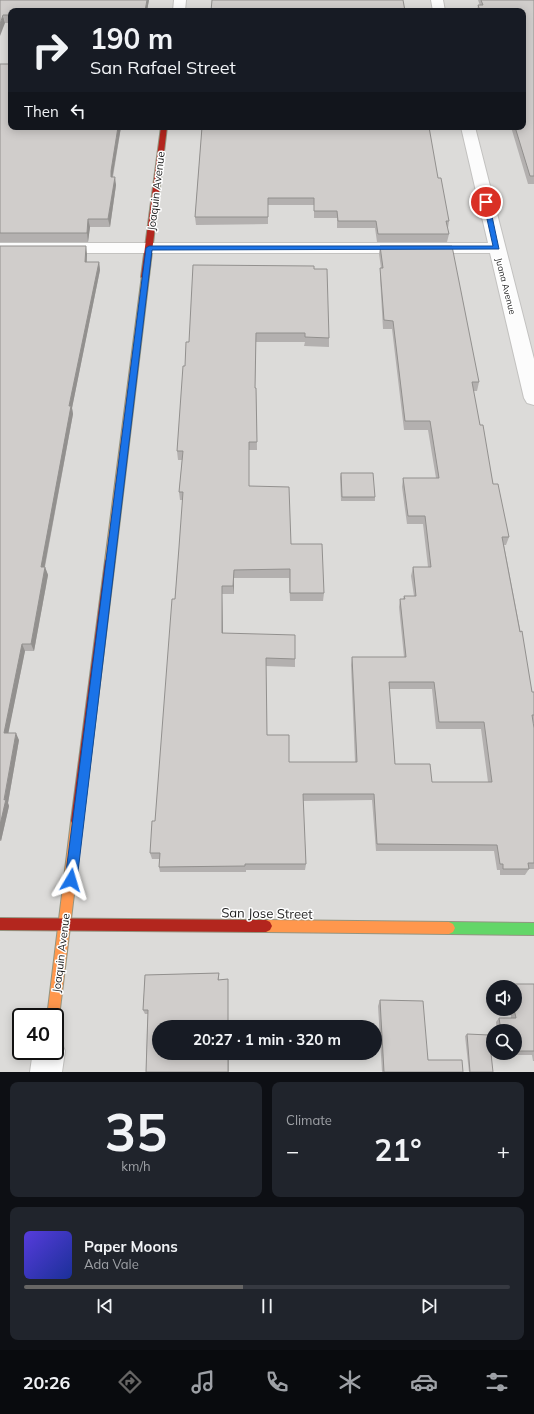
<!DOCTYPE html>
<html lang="en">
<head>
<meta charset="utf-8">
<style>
	:root { --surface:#171b24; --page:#20242c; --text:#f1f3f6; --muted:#9ea1a6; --line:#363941; --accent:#676665 }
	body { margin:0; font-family:Mulish,sans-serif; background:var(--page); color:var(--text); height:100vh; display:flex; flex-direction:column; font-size:15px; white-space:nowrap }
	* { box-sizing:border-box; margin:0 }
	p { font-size:13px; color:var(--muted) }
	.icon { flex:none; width:22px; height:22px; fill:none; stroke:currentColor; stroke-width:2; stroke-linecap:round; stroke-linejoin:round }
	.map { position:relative; height:1072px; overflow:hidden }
	.side { display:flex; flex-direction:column; gap:10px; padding:10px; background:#0d0f14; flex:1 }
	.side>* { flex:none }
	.guide { position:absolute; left:8px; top:8px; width:518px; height:122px; border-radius:8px; box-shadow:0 2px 10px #0003; background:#171b24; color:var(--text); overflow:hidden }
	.fabs { position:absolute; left:486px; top:980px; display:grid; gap:8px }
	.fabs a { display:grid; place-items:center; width:36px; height:36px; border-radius:50%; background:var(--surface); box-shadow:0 2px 10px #0003; font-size:20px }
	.speed { position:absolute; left:12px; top:1008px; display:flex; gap:8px; font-size:20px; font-weight:700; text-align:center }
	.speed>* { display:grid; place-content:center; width:52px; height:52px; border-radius:50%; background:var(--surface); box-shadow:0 2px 10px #0003; line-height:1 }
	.speed .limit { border:2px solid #111; border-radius:6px; background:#fff; color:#111 }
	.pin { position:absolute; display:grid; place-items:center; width:34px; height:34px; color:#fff; margin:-17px; border:2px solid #fff; border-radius:50%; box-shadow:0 1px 4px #0007 }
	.me { position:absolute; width:44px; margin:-22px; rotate:7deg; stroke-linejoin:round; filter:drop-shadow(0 0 3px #0008) }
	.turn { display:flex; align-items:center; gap:14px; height:84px; padding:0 16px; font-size:18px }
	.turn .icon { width:52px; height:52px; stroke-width:2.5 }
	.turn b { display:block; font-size:28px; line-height:34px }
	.then { display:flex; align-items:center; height:38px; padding:0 16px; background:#0003; gap:8px; font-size:15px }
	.big { font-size:30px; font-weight:700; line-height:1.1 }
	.side .card { flex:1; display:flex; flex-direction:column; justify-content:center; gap:6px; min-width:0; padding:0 14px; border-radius:8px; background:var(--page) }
	.side .dial { align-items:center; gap:0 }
	.dial b { font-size:52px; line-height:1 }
	.song { display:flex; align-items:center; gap:12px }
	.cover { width:48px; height:48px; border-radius:6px; background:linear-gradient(135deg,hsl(250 70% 55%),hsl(230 70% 35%)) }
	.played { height:4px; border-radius:2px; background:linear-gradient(90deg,var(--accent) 45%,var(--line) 45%) }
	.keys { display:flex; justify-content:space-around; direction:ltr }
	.heat { display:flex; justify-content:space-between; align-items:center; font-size:22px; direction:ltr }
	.side .tiles { flex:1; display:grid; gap:10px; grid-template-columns:1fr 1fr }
	.card:last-child { grid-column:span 2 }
	.trip { position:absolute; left:152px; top:1020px; width:230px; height:40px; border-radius:20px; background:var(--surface); box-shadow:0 2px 10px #0003; font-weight:700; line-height:40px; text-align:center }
	.tabs { display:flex; height:64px; justify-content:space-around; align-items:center; background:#090b0e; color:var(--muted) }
	.tabs .icon { width:28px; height:28px }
	.tabs .on { color:var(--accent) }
	.tabs b { font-size:18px; color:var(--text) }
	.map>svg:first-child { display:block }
</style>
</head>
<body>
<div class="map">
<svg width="534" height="1072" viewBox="0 0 534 1072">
	<rect width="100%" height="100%" fill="#edebe8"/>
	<!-- residential -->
	<path fill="#dcdbd9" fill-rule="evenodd" d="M0 0H534V1072H0ZM11 11H523V127H11ZM493 987H515V1009H493ZM21 1017H55V1051H21ZM159 1027H375V1053H159ZM493 1031H515V1053H493Z"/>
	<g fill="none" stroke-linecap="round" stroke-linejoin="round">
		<!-- street casing -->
		<g stroke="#c3c2c0" stroke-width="2">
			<g id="street">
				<path d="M174 0H186L185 11H173Z"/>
				<path d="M431 0H443L445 11H433Z"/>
				<path d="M461 127H475L534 359V405L527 403 524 398 490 253H0V243H488Z"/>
				<path d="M55 1038 60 1040 65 1051 62 1072H30L33 1051H55Z"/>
			</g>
		</g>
		<!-- fast casing -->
		<g stroke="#939581" stroke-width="2">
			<path id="fast" d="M449 922 534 923V935L449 934 445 932 443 928 445 924Z"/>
		</g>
		<!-- slow casing -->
		<g stroke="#939581" stroke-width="2">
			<g id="slow">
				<path d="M142 275H148L149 277 115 561 113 564H107L105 561Z"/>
				<path d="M77 816 81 817 83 821 59 1017 57 1021 55 1022V1017H47L71 821 73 817Z"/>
				<path d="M266 920 449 922 453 924 455 928 453 932 449 934 266 932 262 930 260 926 262 922Z"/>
			</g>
		</g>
		<!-- jam casing -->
		<g stroke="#939581" stroke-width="2">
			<g id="jam">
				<path d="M161 127H167L149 277 145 279 141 277Z"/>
				<path d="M110 557 113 558 115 561 83 821 81 825 77 826 73 825 71 821 105 561 107 558Z"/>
				<path d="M0 918 266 920 270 922 272 926 270 930 266 932 0 930Z"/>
			</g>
		</g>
		<!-- street -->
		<use href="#street" fill="#fcfcfc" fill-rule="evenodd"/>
		<!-- fast -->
		<use href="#fast" fill="#63d668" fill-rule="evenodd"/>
		<!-- slow -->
		<use href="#slow" fill="#ff974d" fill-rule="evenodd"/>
		<!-- jam -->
		<use href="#jam" fill="#b3261e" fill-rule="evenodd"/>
	</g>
	<!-- wall -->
	<g fill="#b3b0af" fill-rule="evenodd">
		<path d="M0 0H149L147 11H11V23H5Z"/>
		<path d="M478 0H534V184H528L511 127H523Z"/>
		<path d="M478 5 480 11H477Z"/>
		<path d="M0 64 121 127 113 177 116 185 110 227H90L88 242H0Z"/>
		<path d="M202 127 438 178 449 221 448 228H447L449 234 447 242H377L375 228H337V218H314V205H268V224L196 225 195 217Z"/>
		<path d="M0 246 87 254V262H99L100 270 72 408 73 414 45 567 48 575 34 651H25L8 733 19 740 8 803 9 806 1 841H0Z"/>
		<path d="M380 246 479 382 477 391H473L480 425 493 484 509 537 506 545H504L532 692H534V723H533L534 728V869H529L525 875H500V870H497L494 851H376L372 800 303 801 306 864 305 870H246V872H160L159 867V859H152L150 853 155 821 175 599 183 500H180L179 492 182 460H178L177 451 185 366 189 342 314 269 329 338V347L304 346 305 342H256L255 388H256L257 450H249V486L291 544 324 593 323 601H290L289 578H234V594H222L223 633 295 659V667L266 666 267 735 289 762H355L351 665 352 657H404L399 607 400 599H403L404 596H414L411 576 413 567H428L423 524H407L402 487 403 478H436L428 430H404L392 329H383L380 277 381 268 379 254ZM389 689H432L436 729H481L488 782H432L395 764Z"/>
		<path d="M341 473 375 497V501H341L340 477Z"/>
		<path d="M219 973V980L228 979V1027H159V1053H229V1072H146L148 1014H145L143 1010 145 975Z"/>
		<path d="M511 984H534V1061H533L532 1055H500V1053H515V1031H497L496 1022 499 1018H511L510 1009H515V987H509Z"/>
		<path d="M380 1000 428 1060 463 1072H382L378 1006Z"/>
		<path d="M467 1034 493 1072H469L465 1036Z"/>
	</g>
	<!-- shaded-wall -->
	<g fill="#92908e">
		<path d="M147 0H149L147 11H145Z"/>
		<path d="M3 15 5 23 0 36V24Z"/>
		<path d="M118 127H121L112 179 111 177V171Z"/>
		<path d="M115 177 116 185 110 227 108 219Z"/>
		<path d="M88 219 90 227 88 242 87 233Z"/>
		<path d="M86 246 87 254 86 270 85 262Z"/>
		<path d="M99 262 100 270 72 408 73 414 43 575 41 567 69 406Z"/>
		<path d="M45 567 48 575 34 651 31 644Z"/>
		<path d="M234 570V594L233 586Z"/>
		<path d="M222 586V594L223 641 222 633Z"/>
		<path d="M22 644 25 651 7 740 4 733Z"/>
		<path d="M16 733 19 740 8 803 9 806 1 841 0 839V825Z"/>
	</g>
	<!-- building -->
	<g fill="#d0cdcb" stroke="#92908e" fill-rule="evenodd">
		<path d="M0 0H147L145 11H11V15H3L0 24Z"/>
		<path d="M212 0H403L405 11H211Z"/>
		<path d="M481 0H534V176H530L515 127H523V11H480L478 5H483Z"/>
		<path d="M0 64H11V127H118L111 171V177H115L108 219H88L87 233H0Z"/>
		<path d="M202 127H429L438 178H441L449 221H446L449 234H378L376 221H338L337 211H314V198H268V217H195Z"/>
		<path d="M0 246H86L85 262H99L69 406H71L41 567H45L31 644H22L4 733H16L4 800 6 799 0 825Z"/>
		<path d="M380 246H452L479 382H472L480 425H483L493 484H498L509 537H502L520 632 522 631 532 692H534V715H532L534 728V863H528L529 869H503V864H500L497 845 377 844 374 794H303L306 864H245V866L159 867 160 853H150L152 821H155L172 599H175L179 547 183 492H179L183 451H177L183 366H185L186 342H189L193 265 314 266V269H327L329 338 305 337V333H256L255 388H256L257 442H249V486L289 487 291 544H322L324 593H290V569L234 570 233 586H222V633L295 635V659L266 658 267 735H289V762H357L352 657H406L400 599H405L404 596H416L413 567H431L425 516H408L403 478H439L430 421H405L393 321 384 320 380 268H383ZM389 682H434L439 722H484L492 782H432L430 764H395Z"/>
		<path d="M341 473H373L375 497H342Z"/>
		<path d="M219 973 218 980 228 979V1027H159V1053H228V1072H146L148 1010H143L145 975Z"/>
		<path d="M511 984H534V1051H515V1031H501L499 1018H516L514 1009H515V987H511Z"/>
		<path d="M380 1000 423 1001 428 1060H462L463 1072H384Z"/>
		<path d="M467 1034 489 1035 493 1072H470Z"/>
	</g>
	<!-- route -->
	<path fill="#1a73e8" stroke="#114b97" d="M483 201 489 202 499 249 152 250 77 880 75 884 71 885 67 884 65 880 146 248 149 246H493Z"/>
	<g text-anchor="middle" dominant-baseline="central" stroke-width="3" stroke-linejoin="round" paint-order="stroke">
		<!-- far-street labels -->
		<g font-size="9" fill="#1f1f1f" stroke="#fff">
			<text transform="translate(506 286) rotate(76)">Juana Avenue</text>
		</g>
		<!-- street labels -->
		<g font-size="11" fill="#1f1f1f" stroke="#fff">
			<text transform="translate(156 191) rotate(-83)">Joaquin Avenue</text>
			<text transform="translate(61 953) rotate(-83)">Joaquin Avenue</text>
		</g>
		<!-- near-street labels -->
		<g font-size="13" fill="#1f1f1f" stroke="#fff">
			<text transform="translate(267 913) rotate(1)">San Jose Street</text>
		</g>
	</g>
</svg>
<div class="fabs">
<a><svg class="icon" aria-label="sound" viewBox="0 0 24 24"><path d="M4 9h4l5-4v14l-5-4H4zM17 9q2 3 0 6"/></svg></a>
<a><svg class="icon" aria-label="search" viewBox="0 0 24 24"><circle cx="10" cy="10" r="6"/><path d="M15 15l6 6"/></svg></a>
</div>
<div class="speed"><div class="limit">40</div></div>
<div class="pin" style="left:486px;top:202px;background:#d93025"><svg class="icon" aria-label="arrive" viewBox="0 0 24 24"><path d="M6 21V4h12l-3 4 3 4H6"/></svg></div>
<svg class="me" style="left:71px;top:880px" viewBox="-20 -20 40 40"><path d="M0-17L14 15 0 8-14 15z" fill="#1a73e8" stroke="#fff" stroke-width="4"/></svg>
<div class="trip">20:27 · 1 min · 320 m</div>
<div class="guide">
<div class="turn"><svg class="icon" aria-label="right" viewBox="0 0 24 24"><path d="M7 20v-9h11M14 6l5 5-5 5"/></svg><div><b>190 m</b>San Rafael Street</div></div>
<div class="then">Then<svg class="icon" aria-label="left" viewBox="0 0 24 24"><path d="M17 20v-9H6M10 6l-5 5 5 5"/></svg></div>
</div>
</div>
<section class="side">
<div class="tiles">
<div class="card dial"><b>35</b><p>km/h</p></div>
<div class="card"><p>Climate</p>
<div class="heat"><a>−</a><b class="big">21°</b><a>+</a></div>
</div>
<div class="card">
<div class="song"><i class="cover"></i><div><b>Paper Moons</b><p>Ada Vale</p></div></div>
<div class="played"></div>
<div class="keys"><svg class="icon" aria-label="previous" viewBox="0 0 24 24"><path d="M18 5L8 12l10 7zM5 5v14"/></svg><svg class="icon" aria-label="pause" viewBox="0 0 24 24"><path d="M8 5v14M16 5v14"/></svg><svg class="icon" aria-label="next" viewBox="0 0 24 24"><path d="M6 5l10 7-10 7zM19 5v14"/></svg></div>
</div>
</div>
</section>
<nav class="tabs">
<b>20:26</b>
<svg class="icon on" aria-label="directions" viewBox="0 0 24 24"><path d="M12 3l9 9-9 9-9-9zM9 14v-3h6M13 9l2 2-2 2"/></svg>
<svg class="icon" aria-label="music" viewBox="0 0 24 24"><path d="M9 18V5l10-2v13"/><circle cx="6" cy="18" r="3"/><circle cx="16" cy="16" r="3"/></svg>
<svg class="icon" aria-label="phone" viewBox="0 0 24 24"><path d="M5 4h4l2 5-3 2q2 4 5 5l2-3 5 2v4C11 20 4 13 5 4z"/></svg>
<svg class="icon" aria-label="climate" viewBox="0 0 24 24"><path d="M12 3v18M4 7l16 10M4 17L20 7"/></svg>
<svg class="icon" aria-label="car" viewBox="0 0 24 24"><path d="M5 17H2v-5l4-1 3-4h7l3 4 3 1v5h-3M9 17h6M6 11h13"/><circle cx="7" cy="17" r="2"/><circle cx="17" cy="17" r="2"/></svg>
<svg class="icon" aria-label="filters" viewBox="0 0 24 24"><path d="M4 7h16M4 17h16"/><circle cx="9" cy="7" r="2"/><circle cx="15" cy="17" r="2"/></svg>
</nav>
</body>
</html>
